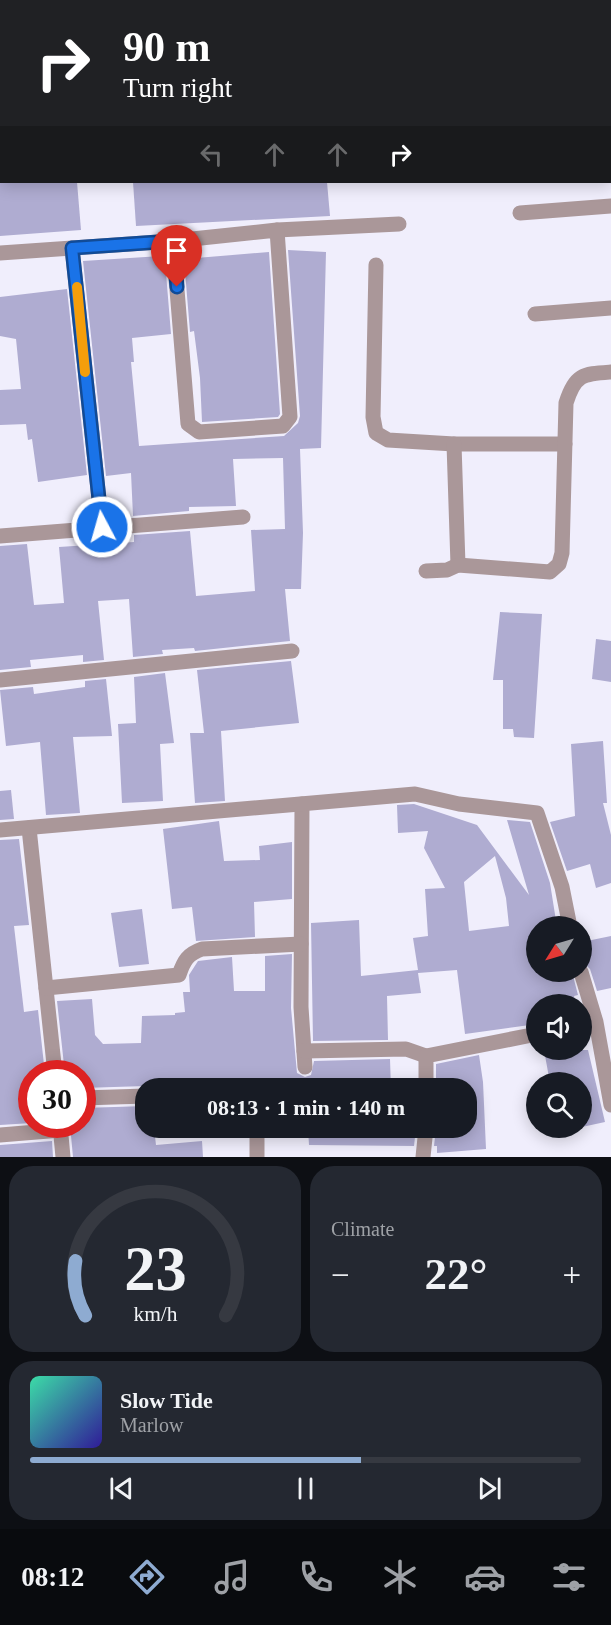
<!DOCTYPE html>
<html lang="en">
<head>
<meta charset="utf-8">
<style>
	:root { --surface:#171b24; --page:#242831; --text:#f1f3f6; --muted:#9ea1a6; --line:#363941; --accent:#8eabd1 }
	body { margin:0; font-family:"Times New Roman",serif; background:var(--page); color:var(--text); height:100vh; display:flex; flex-direction:column; font-size:22px; white-space:nowrap }
	* { box-sizing:border-box; margin:0 }
	p { font-size:20px; color:var(--muted) }
	.icon { flex:none; width:33px; height:33px; fill:none; stroke:currentColor; stroke-width:2; stroke-linecap:round; stroke-linejoin:round }
	.map { position:relative; height:1157px; overflow:hidden }
	.details { display:flex; flex-direction:column; gap:9px; padding:9px; background:#0d0f14; flex:1 }
	.details>* { flex:none }
	.banner { position:absolute; left:0px; top:0px; width:612px; height:183px; box-shadow:0 3px 15px #0003; background:#202124; color:#fff; overflow:hidden }
	.needle { width:39px; rotate:233deg }
	.fabs { position:absolute; left:526px; top:916px; display:grid; gap:12px }
	.fabs a { display:grid; place-items:center; width:66px; height:66px; border-radius:50%; background:var(--surface); box-shadow:0 3px 15px #0003; font-size:30px }
	.speed { position:absolute; left:18px; top:1060px; display:flex; gap:12px; font-size:30px; font-weight:700; text-align:center }
	.speed>* { display:grid; place-content:center; width:78px; height:78px; border-radius:50%; background:var(--surface); box-shadow:0 3px 15px #0003; line-height:1 }
	.speed .limit { border:9px solid #d22; background:#fff; color:#111 }
	.pin { position:absolute; display:grid; place-items:center; width:51px; height:51px; color:#fff; margin:-62px -26px; border-radius:50% 50% 50% 0; rotate:-45deg; box-shadow:0 0 6px #0007 }
	.pin .icon { rotate:45deg }
	.me { position:absolute; width:66px; margin:-33px; rotate:354deg; stroke-linejoin:round; filter:drop-shadow(0 0 4px #0008) }
	.turn { display:flex; align-items:center; gap:21px; height:126px; padding:0 24px; font-size:27px }
	.turn .icon { width:78px; height:78px; stroke-width:2.5 }
	.turn b { display:block; font-size:42px; line-height:51px }
	.lanes { display:flex; align-items:center; height:57px; padding:0 24px; background:#0003; justify-content:center; gap:30px; direction:ltr }
	.lanes .off { opacity:.35 }
	.big { font-size:45px; font-weight:800; line-height:1.1 }
	.details .widget { flex:1; display:flex; flex-direction:column; justify-content:center; gap:9px; min-width:0; padding:0 21px; border-radius:24px; background:var(--page) }
	.details .dial { align-items:center; gap:0 }
	.dial svg { height:156px; overflow:visible; fill:none; stroke:var(--line); stroke-width:7; stroke-linecap:round; text-anchor:middle }
	.dial text { fill:var(--text); stroke:none }
	.song { display:flex; align-items:center; gap:18px }
	.cover { width:72px; height:72px; border-radius:9px; background:linear-gradient(135deg,hsl(160 70% 55%),hsl(250 70% 35%)) }
	.played { height:6px; border-radius:3px; background:linear-gradient(90deg,var(--accent) 60%,var(--line) 60%) }
	.keys { display:flex; justify-content:space-around; direction:ltr }
	.heat { display:flex; justify-content:space-between; align-items:center; font-size:33px; direction:ltr }
	.details .tiles { flex:1; display:grid; gap:9px; grid-template-columns:1fr 1fr }
	.widget:last-child { grid-column:span 2 }
	.trip { position:absolute; left:135px; top:1078px; width:342px; height:60px; border-radius:24px; background:var(--surface); box-shadow:0 3px 15px #0003; font-weight:800; line-height:60px; text-align:center }
	.menu { display:flex; height:96px; justify-content:space-around; align-items:center; background:#090b0e; color:var(--muted) }
	.menu .icon { width:42px; height:42px }
	.menu .active { color:var(--accent) }
	.menu b { font-size:27px; color:var(--text) }
	.map>svg:first-child { display:block }
</style>
</head>
<body>
<div class="map">
<svg width="611" height="1157" viewBox="0 0 611 1157">
	<rect width="100%" height="100%" fill="#f0eefc"/>
	<!-- building -->
	<g fill="#afacd1" fill-rule="evenodd">
		<path d="M0 182H77L81 230 0 236Z"/>
		<path d="M133 182H327L330 216 136 226Z"/>
		<path d="M288 250 326 252 321 448 300 449 303 533 301 589H285L290 641 195 651 194 648 162 650 163 654 133 657 129 599 98 601 104 660 83 662V655L30 660 31 667 0 670V546L27 544 34 605 64 603 59 547 134 542V535L190 531 196 596 255 591 251 530 285 529 283 458 233 459 236 506 189 507V511L133 516 131 473 106 476 83 261 161 256V261H165L171 334 132 338 134 362H131L139 446 284 436 298 423 300 416Z"/>
		<path d="M269 252 280 414 278 417 202 422 200 378 194 331 190 332 184 259Z"/>
		<path d="M67 289 87 475 38 482 32 439 28 440 26 424 0 425V390L21 389 16 339 0 336V297Z"/>
		<path d="M500 612 542 614 534 738 514 737 513 729H503V680H493Z"/>
		<path d="M596 639 611 641V682L592 679Z"/>
		<path d="M291 661 299 723 221 731 225 801 195 803 190 733H204L197 670Z"/>
		<path d="M165 673 174 743 160 744 163 801 122 803 118 724 136 723 134 677Z"/>
		<path d="M106 679 112 736 73 737 80 813 46 815 40 742 6 746 0 690 33 687 34 694 85 687V681Z"/>
		<path d="M603 741 607 803H603L611 835V883L596 888 590 864 567 871 550 822 575 816 571 744Z"/>
		<path d="M11 790 14 819 0 820V791Z"/>
		<path d="M414 804 477 825 529 895 507 820 530 822 550 883 557 927H537V972H572L578 995 574 996 576 1005H537V1024L465 1034 457 970 418 973 421 993 387 996 388 1040 313 1041 311 923 359 920 361 976 418 970 413 938 428 936 425 889 445 888 424 848 428 831 398 833 397 805ZM495 856 506 898 509 926 469 931 464 882Z"/>
		<path d="M219 821 224 861 260 860 259 846 292 842V899L254 902 255 937 196 941 192 907 172 909 163 829Z"/>
		<path d="M19 839 29 925 14 926 24 1012 38 1010 45 1074H32V1123L0 1125V840Z"/>
		<path d="M142 909 149 964 119 967 111 913Z"/>
		<path d="M611 936V988L597 991 590 969 585 964 582 942Z"/>
		<path d="M292 954 291 1008 297 1073 305 1077 311 1075 314 1061 390 1059 391 1089H342V1081L306 1082 307 1089H152L146 1086 82 1088V1074H65L57 1001 92 999 95 1035 103 1044 141 1043 142 1016 175 1015V1013L185 1012 183 992H190L189 975 198 961 232 957 234 991H265V956Z"/>
		<path d="M544 1050H588L605 1122 582 1127V1083H550Z"/>
		<path d="M479 1055 483 1082 486 1149 437 1153V1146H434L436 1128H466V1089H436V1064Z"/>
		<path d="M146 1106V1128H154L156 1145 202 1141 203 1157H73L70 1125H82V1108Z"/>
		<path d="M308 1128H416L414 1146 309 1145Z"/>
		<path d="M52 1141 53 1157H0V1145Z"/>
	</g>
	<g fill="none" stroke-linecap="round" stroke-linejoin="round">
		<!-- minor -->
		<g stroke="#aa9799" stroke-width="15">
			<path d="M46 0V2"/>
			<path d="M0 86H2"/>
			<path d="M520 213 611 206"/>
			<path d="M277 230 399 224"/>
			<path d="M72 248 102 527"/>
			<path d="M0 253 173 241 277 230 290 417 283 426 199 432 188 424 173 241"/>
			<path d="M376 265 373 417 376 433 388 440 454 444H565"/>
			<path d="M535 314 611 308"/>
			<path d="M454 444 458 565"/>
			<path d="M0 536 243 517"/>
			<path d="M426 571 447 570 458 565 550 572 559 564 562 553 566 403C575 374 583 374 611 372"/>
			<path d="M0 680 292 651"/>
			<path d="M302 804 301 1007 305 1067"/>
			<path d="M29 828 55 1074"/>
			<path d="M0 830 415 794 459 804 537 813 562 887 570 927"/>
			<path d="M581 972 596 1022 611 1105"/>
			<path d="M46 988 179 975C184 960 188 954 202 949L301 944"/>
			<path d="M304 1051 406 1049 426 1056"/>
			<path d="M426 1089V1056L537 1034"/>
			<path d="M82 1098 146 1096"/>
			<path d="M60 1125 63 1157"/>
			<path d="M0 1135 61 1130"/>
			<path d="M257 1137V1157"/>
			<path d="M423 1157 426 1128"/>
		</g>
	</g>
	<g fill="none" stroke-linecap="round" stroke-linejoin="round">
		<!-- route casing -->
		<g stroke="#114b97" stroke-width="15">
			<path id="route" d="M102 527 72 248 173 241 177 287"/>
		</g>
		<!-- route -->
		<use href="#route" stroke="#1a73e8" stroke-width="10"/>
		<!-- slow -->
		<path stroke="#f59e0b" stroke-width="10" d="M77 287 85 372"/>
	</g>
</svg>
<div class="fabs">
<a><svg class="needle" viewBox="-14 -14 28 28"><path d="M0-13l5 13h-10z" fill="#e53935"/><path d="M0 13l5-13h-10z" fill="#9ea1a6"/></svg></a>
<a><svg class="icon" aria-label="sound" viewBox="0 0 24 24"><path d="M4 9h4l5-4v14l-5-4H4zM17 9q2 3 0 6"/></svg></a>
<a><svg class="icon" aria-label="search" viewBox="0 0 24 24"><circle cx="10" cy="10" r="6"/><path d="M15 15l6 6"/></svg></a>
</div>
<div class="speed"><div class="limit">30</div></div>
<div class="pin" style="left:177px;top:287px;background:#d93025"><svg class="icon" aria-label="arrive" viewBox="0 0 24 24"><path d="M6 21V4h12l-3 4 3 4H6"/></svg></div>
<svg class="me" style="left:102px;top:527px" viewBox="-20 -20 40 40"><circle r="17" fill="#1a73e8" stroke="#fff" stroke-width="3"/><path d="M0-11L8 9 0 5-8 9z" fill="#fff"/></svg>
<div class="trip">08:13 · 1 min · 140 m</div>
<div class="banner">
<div class="turn"><svg class="icon" aria-label="right" viewBox="0 0 24 24"><path d="M7 20v-9h11M14 6l5 5-5 5"/></svg><div><b>90 m</b>Turn right</div></div>
<div class="lanes"><svg class="icon off" aria-label="left" viewBox="0 0 24 24"><path d="M17 20v-9H6M10 6l-5 5 5 5"/></svg><svg class="icon off" aria-label="ahead" viewBox="0 0 24 24"><path d="M12 20V5M6 11l6-6 6 6"/></svg><svg class="icon off" aria-label="ahead" viewBox="0 0 24 24"><path d="M12 20V5M6 11l6-6 6 6"/></svg><svg class="icon" aria-label="right" viewBox="0 0 24 24"><path d="M7 20v-9h11M14 6l5 5-5 5"/></svg></div>
</div>
</div>
<section class="details">
<div class="tiles">
<div class="widget dial"><svg viewBox="0 0 100 80">
<path d="M14 69A42 42 0 1 1 86 69"/>
<path d="M14 69A42 42 0 0 1 9 41" stroke="#8eabd1"/>
<text x="50" y="56" font-size="32" font-weight="700">23</text>
<text x="50" y="72" font-size="11">km/h</text>
</svg></div>
<div class="widget"><p>Climate</p>
<div class="heat"><a>−</a><b class="big">22°</b><a>+</a></div>
</div>
<div class="widget">
<div class="song"><i class="cover"></i><div><b>Slow Tide</b><p>Marlow</p></div></div>
<div class="played"></div>
<div class="keys"><svg class="icon" aria-label="previous" viewBox="0 0 24 24"><path d="M18 5L8 12l10 7zM5 5v14"/></svg><svg class="icon" aria-label="pause" viewBox="0 0 24 24"><path d="M8 5v14M16 5v14"/></svg><svg class="icon" aria-label="next" viewBox="0 0 24 24"><path d="M6 5l10 7-10 7zM19 5v14"/></svg></div>
</div>
</div>
</section>
<nav class="menu">
<b>08:12</b>
<svg class="icon active" aria-label="directions" viewBox="0 0 24 24"><path d="M12 3l9 9-9 9-9-9zM9 14v-3h6M13 9l2 2-2 2"/></svg>
<svg class="icon" aria-label="music" viewBox="0 0 24 24"><path d="M9 18V5l10-2v13"/><circle cx="6" cy="18" r="3"/><circle cx="16" cy="16" r="3"/></svg>
<svg class="icon" aria-label="phone" viewBox="0 0 24 24"><path d="M5 4h4l2 5-3 2q2 4 5 5l2-3 5 2v4C11 20 4 13 5 4z"/></svg>
<svg class="icon" aria-label="climate" viewBox="0 0 24 24"><path d="M12 3v18M4 7l16 10M4 17L20 7"/></svg>
<svg class="icon" aria-label="car" viewBox="0 0 24 24"><path d="M5 17H2v-5l4-1 3-4h7l3 4 3 1v5h-3M9 17h6M6 11h13"/><circle cx="7" cy="17" r="2"/><circle cx="17" cy="17" r="2"/></svg>
<svg class="icon" aria-label="filters" viewBox="0 0 24 24"><path d="M4 7h16M4 17h16"/><circle cx="9" cy="7" r="2"/><circle cx="15" cy="17" r="2"/></svg>
</nav>
</body>
</html>
